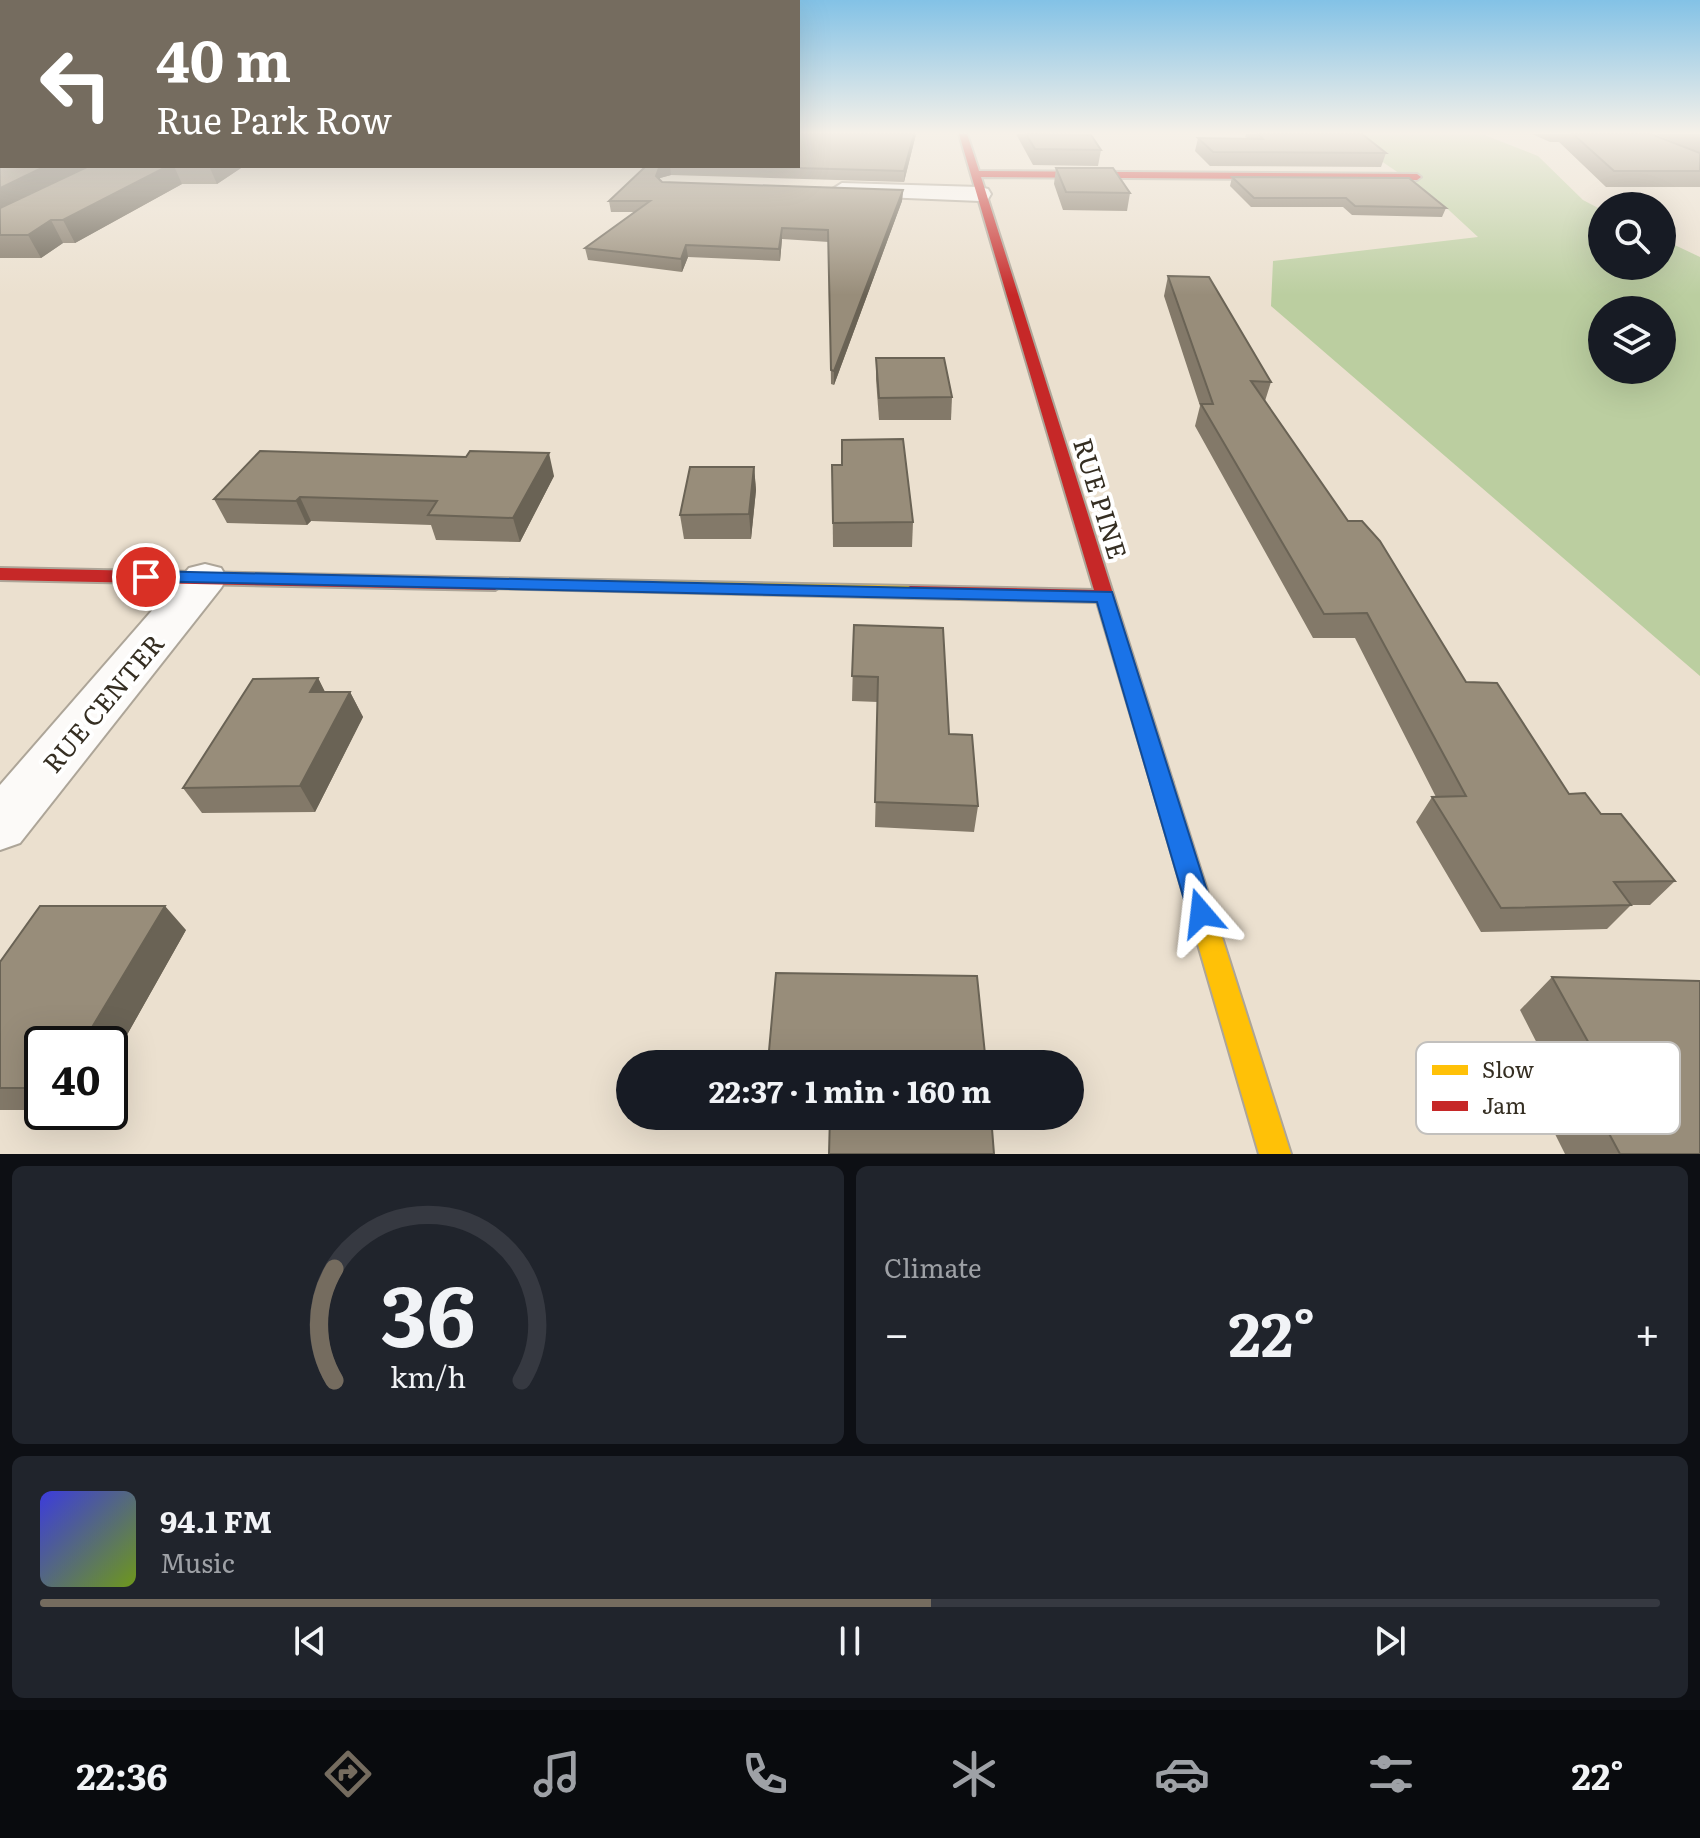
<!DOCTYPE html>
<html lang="en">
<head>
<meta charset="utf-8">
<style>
	:root { --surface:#171b24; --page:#20242c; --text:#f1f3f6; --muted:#9ea1a6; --line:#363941; --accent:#756c5f }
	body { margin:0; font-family:Literata,serif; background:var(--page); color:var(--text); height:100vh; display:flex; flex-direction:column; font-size:30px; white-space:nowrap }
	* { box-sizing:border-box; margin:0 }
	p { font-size:26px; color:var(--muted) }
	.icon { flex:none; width:44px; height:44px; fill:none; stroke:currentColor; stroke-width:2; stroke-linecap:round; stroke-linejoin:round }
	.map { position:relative; height:1154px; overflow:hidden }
	.side { display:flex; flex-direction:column; gap:12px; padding:12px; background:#0d0f14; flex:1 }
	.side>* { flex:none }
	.top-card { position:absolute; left:0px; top:0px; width:800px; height:168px; box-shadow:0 8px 32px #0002; background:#756c5f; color:#fff; overflow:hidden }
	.fabs { position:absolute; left:1588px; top:192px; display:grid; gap:16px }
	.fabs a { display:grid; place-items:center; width:88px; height:88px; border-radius:50%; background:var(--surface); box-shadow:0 8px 32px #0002; font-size:40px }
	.speed { position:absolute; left:24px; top:1026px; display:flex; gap:16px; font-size:40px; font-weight:700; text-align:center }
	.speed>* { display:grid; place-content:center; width:104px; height:104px; border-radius:50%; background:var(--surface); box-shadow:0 8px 32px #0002; line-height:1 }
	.speed .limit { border:4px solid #111; border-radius:12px; background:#fff; color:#111 }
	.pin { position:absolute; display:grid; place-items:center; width:68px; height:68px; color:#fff; margin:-34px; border:4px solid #fff; border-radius:50%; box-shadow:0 2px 8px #0007 }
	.me { position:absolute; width:88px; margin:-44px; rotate:343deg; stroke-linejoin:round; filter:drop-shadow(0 0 6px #0008) }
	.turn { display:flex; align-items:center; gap:28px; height:168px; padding:0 24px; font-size:36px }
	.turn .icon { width:104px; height:104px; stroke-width:2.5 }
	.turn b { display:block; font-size:56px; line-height:68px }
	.big { font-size:60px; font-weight:700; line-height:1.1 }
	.side .card { flex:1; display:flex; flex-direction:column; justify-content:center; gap:12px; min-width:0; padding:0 28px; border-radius:12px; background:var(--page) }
	.side .dial { align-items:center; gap:0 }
	.dial svg { height:208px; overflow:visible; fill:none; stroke:var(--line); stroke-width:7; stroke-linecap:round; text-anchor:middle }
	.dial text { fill:var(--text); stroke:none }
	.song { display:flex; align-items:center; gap:24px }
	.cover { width:96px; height:96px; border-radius:12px; background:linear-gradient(135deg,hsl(240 70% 55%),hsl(80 70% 35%)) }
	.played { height:8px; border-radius:4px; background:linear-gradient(90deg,var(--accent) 55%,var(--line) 55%) }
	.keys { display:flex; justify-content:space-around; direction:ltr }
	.heat { display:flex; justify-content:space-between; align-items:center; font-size:44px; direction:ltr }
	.side .tiles { flex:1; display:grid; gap:12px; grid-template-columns:1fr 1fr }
	.card:last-child { grid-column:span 2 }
	.trip { position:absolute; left:616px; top:1050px; width:468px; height:80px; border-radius:40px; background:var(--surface); box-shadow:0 8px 32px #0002; font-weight:700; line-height:80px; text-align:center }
	.tabs { display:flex; height:128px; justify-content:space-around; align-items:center; background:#090b0e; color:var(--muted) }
	.tabs .icon { width:56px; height:56px }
	.tabs .current { color:var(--accent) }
	.tabs b { font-size:36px; color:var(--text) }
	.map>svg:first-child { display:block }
</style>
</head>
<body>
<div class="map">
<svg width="1700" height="1154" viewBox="0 0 1700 1154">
	<rect width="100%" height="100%" fill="#ebe0cf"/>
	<!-- forest -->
	<path fill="#bbcea0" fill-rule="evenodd" d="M1342 134H1482L1538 156 1583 200 1602 210V266H1662V239L1700 257V676L1271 306 1273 261 1478 237 1438 200ZM1602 310H1662V370H1602Z"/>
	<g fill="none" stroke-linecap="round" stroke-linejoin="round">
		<!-- street casing -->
		<g stroke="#ada598" stroke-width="4">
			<g id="street">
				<path d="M842 183 980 187 988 189 991 194 988 199 980 201 834 195 831 190Z"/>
				<path d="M205 564 221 568 227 578 221 588 20 843 0 850V785L189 568Z"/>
			</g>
		</g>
		<!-- slow casing -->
		<g stroke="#ada598" stroke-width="4">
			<g id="slow">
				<path d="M495 578 910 586 919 592 910 598 489 588 486 584 489 580Z"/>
				<path d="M1162 774 1170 776 1173 783 1291 1154H1259L1151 783 1154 776Z"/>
			</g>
		</g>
		<!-- jam casing -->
		<g stroke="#ada598" stroke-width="4">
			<g id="jam">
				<path d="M959 134H967L979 171 1417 174 1421 177 1417 180 981 177 1173 783 1170 790 1162 792 1154 790 1151 783 1097 602 910 598 901 592 910 586 1094 590Z"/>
				<path d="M0 568 495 578 504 584 495 590 0 580Z"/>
			</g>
		</g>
		<!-- street -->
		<use href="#street" fill="#fcfaf8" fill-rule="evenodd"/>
		<!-- slow -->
		<use href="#slow" fill="#ffc107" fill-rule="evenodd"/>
		<!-- jam -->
		<use href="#jam" fill="#c62828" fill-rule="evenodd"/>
	</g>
	<!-- wall -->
	<g fill="#837969">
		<path d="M798 134H916L904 182 671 175 660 178V180L662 182 903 190 902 201 834 385 831 384 829 242 782 239 780 261 688 257 682 272 588 260 585 248 634 212H611L609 201 646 166H798Z"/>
		<path d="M1016 134H1080L1101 150 1098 166 1033 165Z"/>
		<path d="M1246 134H1362L1386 153 1381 167 1210 166 1195 151 1198 138H1247L1245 137Z"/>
		<path d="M1532 134H1651L1685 147 1655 134H1700V187H1606L1559 142H1550Z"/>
		<path d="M0 136 2 166H280L278 168H241L217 184H182L75 243H63L41 258H0Z"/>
		<path d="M1056 168 1130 193 1127 211 1063 210 1054 184Z"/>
		<path d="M1232 177 1446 208 1442 217 1352 215 1343 207H1251L1230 186Z"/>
		<path d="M1168 276 1271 382 1265 401 1348 521 1466 682 1569 794 1601 814 1675 881 1650 905H1631L1607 929 1481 932 1416 822 1432 797H1436L1355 638H1313L1195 426 1200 406 1164 296Z"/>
		<path d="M876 358 952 397 951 420H879L876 379Z"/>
		<path d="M832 465H842L913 522 912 547H833Z"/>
		<path d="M754 467 756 490 751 539H684L680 515Z"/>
		<path d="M554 476 520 542 436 540 431 525 311 521 307 525 227 523 214 499Z"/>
		<path d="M854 625 949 734 978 806 974 832 875 827 878 702 852 701Z"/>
		<path d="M318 678 325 692H350L363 717 315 812 202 813 183 788Z"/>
		<path d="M186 930 110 1065V1044H42V1110H0V962Z"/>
		<path d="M1552 977 1700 1154H1565L1527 1078 1546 1061 1520 1010Z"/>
		<path d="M768 1062 986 1064H768Z"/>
	</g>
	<!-- shaded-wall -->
	<g fill="#6a6355">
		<path d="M914 134H916L904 182V171Z"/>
		<path d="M46 166H97L0 216V188Z"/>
		<path d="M168 166H174L182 184 75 243 63 220Z"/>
		<path d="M209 166H240L241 168 217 184Z"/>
		<path d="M665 166H670L671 175 660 178 657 187 656 176 659 168Z"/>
		<path d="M903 190 902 201 834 385V371Z"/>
		<path d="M51 220 63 243 41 258 28 235Z"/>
		<path d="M782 228V239L780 261 779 249Z"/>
		<path d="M686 245 688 257 682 272 681 259Z"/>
		<path d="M549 453 554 476 520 542 513 518Z"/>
		<path d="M754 467 756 490 751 539 749 514Z"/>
		<path d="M300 497 311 521 307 525 296 501Z"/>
		<path d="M318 678 331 704 310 692Z"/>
		<path d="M350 692 363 717 315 812 300 786Z"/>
		<path d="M165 906 186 930 110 1065V1044H82Z"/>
	</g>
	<!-- building -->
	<g fill="#988d7a" stroke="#6a6355" stroke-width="2">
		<path d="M798 134H914L904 171 723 166H798Z"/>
		<path d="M1026 134 1091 135 1101 150 1035 149Z"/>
		<path d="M1259 134H1362L1386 153 1213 152 1198 138 1263 139Z"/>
		<path d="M1573 134H1651L1700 153V171H1614Z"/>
		<path d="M2 135V166H46L0 188V136Z"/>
		<path d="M89 166H168L63 220H51L28 235H0V208Z"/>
		<path d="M646 166H665L659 168 656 176 662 182 903 190 834 371 831 370 828 230 782 228 779 249 686 245 681 259 585 248 650 201H609Z"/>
		<path d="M1056 168H1113L1130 193 1066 192Z"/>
		<path d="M1232 177 1409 178 1446 208 1355 206 1346 198H1254Z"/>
		<path d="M1168 276 1209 277 1271 382 1251 381 1348 521H1362L1380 541 1466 682 1497 683 1569 794 1585 793 1601 814H1621L1675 881 1614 882 1631 905 1501 908 1432 797 1466 796 1367 613 1324 614 1201 404H1213Z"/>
		<path d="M876 358H944L952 397 879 398Z"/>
		<path d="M903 439 913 522 833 523 832 465H842V440Z"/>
		<path d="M260 451 466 457 470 451 549 453 513 518 428 515 437 501 300 497 296 501 214 499Z"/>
		<path d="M690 467H754L749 514 680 515Z"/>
		<path d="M854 625 943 628 949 734 972 735 978 806 875 802 878 677 852 676Z"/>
		<path d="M318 678 310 692H350L300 786 183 788 253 679Z"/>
		<path d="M40 906H165L82 1044H42V1088H0V962Z"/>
		<path d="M776 973 977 976 986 1064H832L768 1062Z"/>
		<path d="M1552 977 1700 981V1154H1620L1562 1046 1591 1047Z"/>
		<path d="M830 1116H991L994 1154H829Z"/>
	</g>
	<!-- sky -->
	<linearGradient id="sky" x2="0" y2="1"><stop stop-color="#83c2e6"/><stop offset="0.45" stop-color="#f6f1e9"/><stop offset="1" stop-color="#f6f1e9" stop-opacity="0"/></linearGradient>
	<rect width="1700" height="295" fill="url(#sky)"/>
	<!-- route -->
	<path fill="#1a73e8" stroke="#114b97" stroke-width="2" d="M146 571 1112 592 1214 913 1210 921 1201 924 1192 921 1188 913 1097 602 140 581 137 577 140 573Z"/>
	<g text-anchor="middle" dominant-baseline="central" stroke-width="8" stroke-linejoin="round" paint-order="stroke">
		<!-- street labels -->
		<g font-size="26" fill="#352e22" stroke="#fff">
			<text transform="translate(1102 498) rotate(73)">RUE PINE</text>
			<text transform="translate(102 702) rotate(-50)">RUE CENTER</text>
		</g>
	</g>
	<!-- legend -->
	<rect x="1416" y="1042" width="264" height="92" rx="12" fill="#fff" stroke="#c2c0bd" stroke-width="2"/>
	<rect x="1432" y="1065" width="36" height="10" fill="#ffc107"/>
	<rect x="1432" y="1101" width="36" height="10" fill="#c62828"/>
	<g font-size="22" fill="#352e22">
		<text x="1482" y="1078">Slow</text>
		<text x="1482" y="1114">Jam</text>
	</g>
</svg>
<div class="fabs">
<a><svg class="icon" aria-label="search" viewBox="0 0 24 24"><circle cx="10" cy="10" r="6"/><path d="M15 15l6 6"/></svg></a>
<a><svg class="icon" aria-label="layers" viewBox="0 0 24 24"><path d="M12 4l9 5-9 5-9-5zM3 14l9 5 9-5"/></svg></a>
</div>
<div class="speed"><div class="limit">40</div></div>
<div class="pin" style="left:146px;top:577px;background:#d93025"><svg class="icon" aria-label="arrive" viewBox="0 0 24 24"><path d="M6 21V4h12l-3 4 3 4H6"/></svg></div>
<svg class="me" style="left:1201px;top:913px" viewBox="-20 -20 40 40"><path d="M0-17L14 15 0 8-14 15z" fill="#1a73e8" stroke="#fff" stroke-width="4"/></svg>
<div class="trip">22:37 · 1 min · 160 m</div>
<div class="top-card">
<div class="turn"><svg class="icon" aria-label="left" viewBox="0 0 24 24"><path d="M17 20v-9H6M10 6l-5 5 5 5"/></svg><div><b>40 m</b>Rue Park Row</div></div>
</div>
</div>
<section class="side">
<div class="tiles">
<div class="card dial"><svg viewBox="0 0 100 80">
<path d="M14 69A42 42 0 1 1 86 69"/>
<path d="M14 69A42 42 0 0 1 14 26" stroke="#756c5f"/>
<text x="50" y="56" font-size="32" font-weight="700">36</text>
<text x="50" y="72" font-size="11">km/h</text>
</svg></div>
<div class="card"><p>Climate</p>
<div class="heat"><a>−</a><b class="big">22°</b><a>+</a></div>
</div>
<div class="card">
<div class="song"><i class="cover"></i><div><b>94.1 FM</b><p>Music</p></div></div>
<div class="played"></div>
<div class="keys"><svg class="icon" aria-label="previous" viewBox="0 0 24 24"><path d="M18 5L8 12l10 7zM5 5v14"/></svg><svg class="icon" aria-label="pause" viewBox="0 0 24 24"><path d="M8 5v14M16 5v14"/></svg><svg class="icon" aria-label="next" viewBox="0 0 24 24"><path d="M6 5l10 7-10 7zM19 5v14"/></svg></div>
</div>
</div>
</section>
<nav class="tabs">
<b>22:36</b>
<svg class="icon current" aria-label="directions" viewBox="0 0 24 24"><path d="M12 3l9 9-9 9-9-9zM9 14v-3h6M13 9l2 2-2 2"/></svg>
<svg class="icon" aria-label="music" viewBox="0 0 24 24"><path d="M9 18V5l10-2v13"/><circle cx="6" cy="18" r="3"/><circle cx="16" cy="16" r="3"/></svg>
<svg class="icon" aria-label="phone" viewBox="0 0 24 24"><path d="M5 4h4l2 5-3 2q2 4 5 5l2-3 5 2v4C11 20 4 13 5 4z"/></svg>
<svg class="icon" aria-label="climate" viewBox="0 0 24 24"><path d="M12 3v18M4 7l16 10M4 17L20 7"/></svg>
<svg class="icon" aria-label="car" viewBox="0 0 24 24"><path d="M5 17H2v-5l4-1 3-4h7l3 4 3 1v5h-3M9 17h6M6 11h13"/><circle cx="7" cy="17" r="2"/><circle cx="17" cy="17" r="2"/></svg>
<svg class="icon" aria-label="filters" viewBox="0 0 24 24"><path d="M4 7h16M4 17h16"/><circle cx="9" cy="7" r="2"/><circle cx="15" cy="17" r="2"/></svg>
<b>22°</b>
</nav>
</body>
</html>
